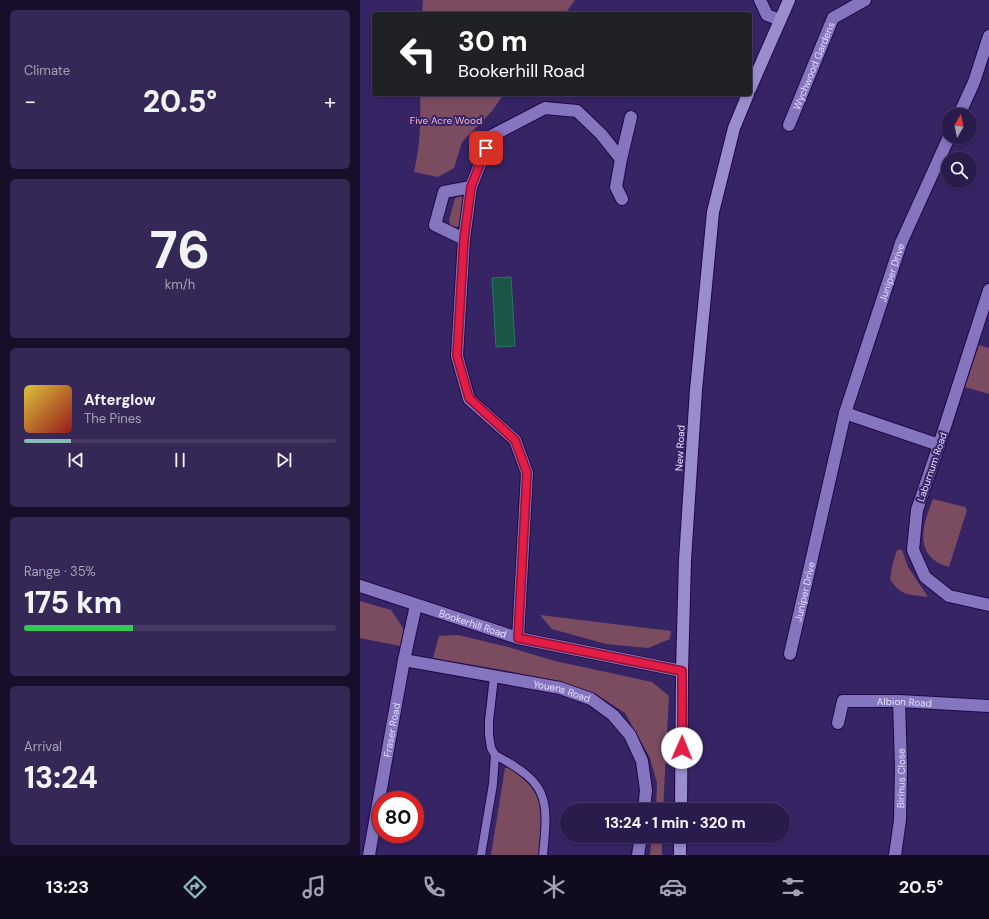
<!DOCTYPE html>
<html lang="en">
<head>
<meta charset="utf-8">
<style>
	:root { --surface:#291b4c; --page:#352856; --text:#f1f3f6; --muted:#a5a1b5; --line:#453964; --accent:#8bbbb9 }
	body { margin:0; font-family:"DM Sans",sans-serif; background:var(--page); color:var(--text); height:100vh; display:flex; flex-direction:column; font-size:15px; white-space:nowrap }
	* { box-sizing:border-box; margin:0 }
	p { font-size:13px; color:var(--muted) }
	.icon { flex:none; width:22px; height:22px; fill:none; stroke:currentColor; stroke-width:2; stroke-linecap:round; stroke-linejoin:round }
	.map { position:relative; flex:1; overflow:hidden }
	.sheet { display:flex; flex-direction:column; gap:10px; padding:10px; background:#170f2a; width:360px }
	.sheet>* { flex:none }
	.banner { position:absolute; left:12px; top:12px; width:380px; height:84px; border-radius:4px; box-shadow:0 2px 6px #0003,0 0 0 1px var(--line); background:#202124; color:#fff; overflow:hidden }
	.needle { width:26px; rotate:9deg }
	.controls { position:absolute; left:581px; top:108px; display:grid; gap:8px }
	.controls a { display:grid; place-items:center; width:36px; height:36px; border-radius:50%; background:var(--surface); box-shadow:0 2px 6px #0003,0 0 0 1px var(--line); font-size:20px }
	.speed { position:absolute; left:12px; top:791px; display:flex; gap:8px; font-size:20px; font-weight:700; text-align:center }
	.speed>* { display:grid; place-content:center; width:52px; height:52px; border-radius:50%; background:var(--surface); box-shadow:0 2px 6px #0003,0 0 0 1px var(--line); line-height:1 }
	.speed .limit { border:6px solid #d22; background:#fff; color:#111 }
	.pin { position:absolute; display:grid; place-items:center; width:34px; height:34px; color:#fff; margin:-17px; border-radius:8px; box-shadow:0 2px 6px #0006 }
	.me { position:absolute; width:44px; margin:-22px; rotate:1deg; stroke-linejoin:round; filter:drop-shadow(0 0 3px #0008) }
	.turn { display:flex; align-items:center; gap:14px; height:84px; padding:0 20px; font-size:18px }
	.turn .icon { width:52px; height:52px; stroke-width:2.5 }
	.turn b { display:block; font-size:28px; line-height:34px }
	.big { font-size:30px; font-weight:800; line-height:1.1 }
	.sheet .widget { flex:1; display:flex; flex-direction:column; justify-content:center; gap:6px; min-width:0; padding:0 14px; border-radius:6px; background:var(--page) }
	.sheet .dial { align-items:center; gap:0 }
	.dial b { font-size:52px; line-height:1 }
	.song { display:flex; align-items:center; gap:12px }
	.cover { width:48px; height:48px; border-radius:6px; background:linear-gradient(135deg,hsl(50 70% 55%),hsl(0 70% 35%)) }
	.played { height:4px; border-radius:2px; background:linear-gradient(90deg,var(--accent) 15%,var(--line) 15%) }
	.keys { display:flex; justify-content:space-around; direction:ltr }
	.heat { display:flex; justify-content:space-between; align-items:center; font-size:22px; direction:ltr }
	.charge { height:6px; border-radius:3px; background:linear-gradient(90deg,#34c759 35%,var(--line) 0) }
	.trip { position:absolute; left:200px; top:803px; width:230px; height:40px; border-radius:20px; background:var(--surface); box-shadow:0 2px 6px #0003,0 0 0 1px var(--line); font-weight:800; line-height:40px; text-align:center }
	.tabs { display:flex; height:64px; justify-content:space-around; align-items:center; background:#100b1e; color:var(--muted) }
	.tabs .icon { width:28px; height:28px }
	.tabs .selected { color:var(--accent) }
	.tabs b { font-size:18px; color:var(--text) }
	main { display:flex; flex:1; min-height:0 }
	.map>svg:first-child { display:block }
</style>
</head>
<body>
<main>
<section class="sheet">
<div class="widget"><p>Climate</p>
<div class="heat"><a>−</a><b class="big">20.5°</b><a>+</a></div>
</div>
<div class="widget dial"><b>76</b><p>km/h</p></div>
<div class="widget">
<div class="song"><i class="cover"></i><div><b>Afterglow</b><p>The Pines</p></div></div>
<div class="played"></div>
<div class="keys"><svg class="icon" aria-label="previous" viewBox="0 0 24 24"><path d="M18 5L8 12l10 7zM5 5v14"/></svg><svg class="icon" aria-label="pause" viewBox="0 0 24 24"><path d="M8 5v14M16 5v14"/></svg><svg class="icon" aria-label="next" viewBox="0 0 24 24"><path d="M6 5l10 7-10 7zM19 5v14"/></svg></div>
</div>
<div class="widget"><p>Range · 35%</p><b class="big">175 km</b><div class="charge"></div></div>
<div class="widget"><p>Arrival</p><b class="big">13:24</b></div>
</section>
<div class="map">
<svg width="629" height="855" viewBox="0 0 629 855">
	<rect width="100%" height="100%" fill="#372465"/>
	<!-- green -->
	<g fill="#7b4c60">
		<path d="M63 0H215L205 14H62Z"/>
		<path d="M60 94H144L132 111 102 142 94 168 78 177 54 172C60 147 61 120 60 94Z"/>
		<path d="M100 196 105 198 101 227 90 226 89 220 95 198Z"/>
		<path d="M619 345 629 348V394L605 387Z"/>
		<path d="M573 499 605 507 607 510 589 567C553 557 562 526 573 499Z"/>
		<path d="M537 550H542L548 567 568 597C548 594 542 597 530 579L533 562Z"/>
		<path d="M0 601 31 610 45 631 40 646 0 638Z"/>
		<path d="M180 615 311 631 310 639 288 648 246 644 192 629Z"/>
		<path d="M98 635 148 647 195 661 292 682 309 696 303 810H296L297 783 290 758 265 713 242 698 216 687 148 671 73 658 79 636Z"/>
		<path d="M154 767 186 801 190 828 186 855H131L145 768Z"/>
		<path d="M292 836H302V855H290Z"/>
	</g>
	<!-- building -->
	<path fill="#1a5546" stroke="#247a65" d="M151 277 155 346 136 347 132 278Z"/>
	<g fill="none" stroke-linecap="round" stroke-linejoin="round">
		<!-- lane casing -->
		<g stroke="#200647" stroke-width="10">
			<g id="lane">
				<path d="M135 755C188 783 189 797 183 855"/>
				<path d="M121 855 133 784 135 755 131 748 129 735V721L134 677"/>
			</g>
		</g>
		<!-- street casing -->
		<g stroke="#200647" stroke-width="14">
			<g id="street">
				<path d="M400 0 407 15 420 20"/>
				<path d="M599 115 614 82 629 36"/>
				<path id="s1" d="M429 125 473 18 505 0"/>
				<path d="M111 187 131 136 185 108 217 111 241 134 261 159"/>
				<path d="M262 199 256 187 261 159 271 117"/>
				<path d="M104 239 75 225 84 192 111 187 104 239 97 356 109 399 155 440 167 473 158 638"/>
				<path d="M629 290 579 445 557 510 553 550 565 577 589 596 629 605"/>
				<path id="s2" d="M485 413 541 243 589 137"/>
				<path id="s3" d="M0 586 158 638 322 671"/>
				<path id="s4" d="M430 654 485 413 579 445"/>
				<path id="s5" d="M44 660 200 688 231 699 253 715 270 735 282 761 286 790 284 810"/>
				<path id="s6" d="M478 723 483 701H539L629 706"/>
				<path id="s7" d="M9 855 44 660 56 605"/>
				<path d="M278 855 281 836"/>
				<path id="s8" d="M535 855 540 820 541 766 539 701"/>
			</g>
		</g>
		<!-- highway casing -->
		<g stroke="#200647" stroke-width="14">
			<g id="highway">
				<path d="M390 89 429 0"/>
				<path d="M321 810 322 671 325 560 336 390 353 212 374 128 388 94"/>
				<path d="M320 855V836"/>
			</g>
		</g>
		<!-- lane -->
		<use href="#lane" stroke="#8575be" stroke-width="8"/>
		<!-- street -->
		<use href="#street" stroke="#8575be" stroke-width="12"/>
		<!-- highway -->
		<use href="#highway" stroke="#9a8dcd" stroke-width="12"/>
	</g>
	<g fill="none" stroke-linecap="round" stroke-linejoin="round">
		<!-- route casing -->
		<g stroke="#92132f" stroke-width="10">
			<path id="route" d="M126 148 111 187 104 239 97 356 109 398 155 440 167 473 158 638 322 671V748"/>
		</g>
		<!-- route -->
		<use href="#route" stroke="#e11d48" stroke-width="7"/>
	</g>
	<g text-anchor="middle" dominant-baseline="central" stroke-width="4" stroke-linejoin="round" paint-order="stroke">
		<!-- street labels -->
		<g font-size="10" fill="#e3defe" stroke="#372465">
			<text stroke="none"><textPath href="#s1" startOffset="64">Wychwood Gardens</textPath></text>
			<text stroke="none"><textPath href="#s2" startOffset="148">Juniper Drive</textPath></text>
			<text transform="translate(320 448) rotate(-87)">New Road</text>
			<text transform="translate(572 467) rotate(-71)">Laburnum Road</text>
			<text stroke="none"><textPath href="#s4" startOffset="64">Juniper Drive</textPath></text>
			<text stroke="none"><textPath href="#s3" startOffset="119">Bookerhill Road</textPath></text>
			<text stroke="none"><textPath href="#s5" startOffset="161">Youens Road</textPath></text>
			<text stroke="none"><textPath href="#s6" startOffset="84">Albion Road</textPath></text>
			<text stroke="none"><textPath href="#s7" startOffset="127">Fraser Road</textPath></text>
			<text stroke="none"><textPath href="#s8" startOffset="77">Birinus Close</textPath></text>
		</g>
		<!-- park labels -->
		<g font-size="10" fill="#f8b6d1" stroke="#372465">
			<text x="86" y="120">Five Acre Wood</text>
		</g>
	</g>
</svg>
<div class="controls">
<a><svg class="needle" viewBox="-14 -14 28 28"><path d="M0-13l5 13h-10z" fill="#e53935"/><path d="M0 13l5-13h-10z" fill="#a5a1b5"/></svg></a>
<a><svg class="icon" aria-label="search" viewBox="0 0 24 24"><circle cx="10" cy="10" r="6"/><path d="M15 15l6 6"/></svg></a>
</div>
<div class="speed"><div class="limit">80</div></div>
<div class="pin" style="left:126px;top:148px;background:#d93025"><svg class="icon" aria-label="arrive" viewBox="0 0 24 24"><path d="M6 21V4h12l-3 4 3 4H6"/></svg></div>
<svg class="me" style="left:322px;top:748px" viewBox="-20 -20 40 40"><circle r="19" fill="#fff"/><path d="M0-13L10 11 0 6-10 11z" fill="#e11d48"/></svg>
<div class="trip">13:24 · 1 min · 320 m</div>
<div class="banner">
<div class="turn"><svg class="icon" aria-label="left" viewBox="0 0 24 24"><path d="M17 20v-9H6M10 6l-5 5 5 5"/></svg><div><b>30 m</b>Bookerhill Road</div></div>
</div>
</div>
</main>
<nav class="tabs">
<b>13:23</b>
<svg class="icon selected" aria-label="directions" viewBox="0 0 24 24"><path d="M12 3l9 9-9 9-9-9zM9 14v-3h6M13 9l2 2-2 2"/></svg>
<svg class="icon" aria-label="music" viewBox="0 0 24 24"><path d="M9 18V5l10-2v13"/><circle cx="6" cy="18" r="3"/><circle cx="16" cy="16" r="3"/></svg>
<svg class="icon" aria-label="phone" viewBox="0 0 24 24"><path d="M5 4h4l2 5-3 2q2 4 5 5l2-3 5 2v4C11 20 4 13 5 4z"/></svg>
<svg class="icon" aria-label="climate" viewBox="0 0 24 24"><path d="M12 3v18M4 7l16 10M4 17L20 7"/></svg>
<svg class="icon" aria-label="car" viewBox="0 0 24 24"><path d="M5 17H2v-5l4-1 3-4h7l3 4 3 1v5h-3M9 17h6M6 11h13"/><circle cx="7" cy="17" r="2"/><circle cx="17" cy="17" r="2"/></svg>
<svg class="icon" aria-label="filters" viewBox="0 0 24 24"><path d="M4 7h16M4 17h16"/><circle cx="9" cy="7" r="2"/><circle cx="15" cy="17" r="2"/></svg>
<b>20.5°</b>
</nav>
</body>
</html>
